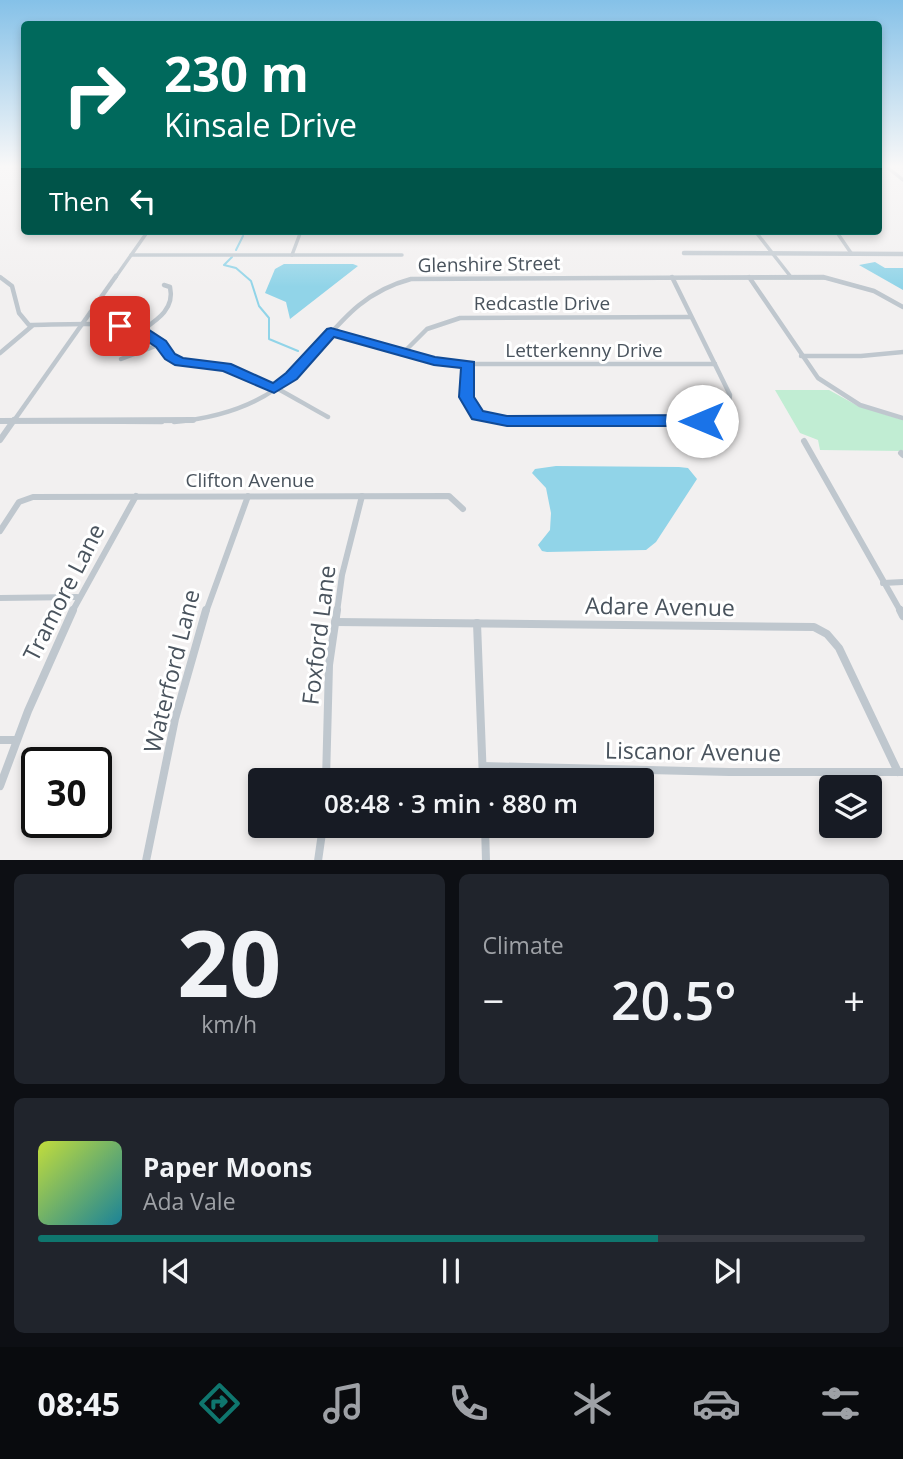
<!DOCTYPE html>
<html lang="en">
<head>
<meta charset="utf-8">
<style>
	:root { --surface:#171b24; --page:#20242c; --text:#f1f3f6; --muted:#9ea1a6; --line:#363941; --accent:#0f766e }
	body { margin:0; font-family:"Open Sans",sans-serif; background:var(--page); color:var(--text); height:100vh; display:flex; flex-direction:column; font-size:26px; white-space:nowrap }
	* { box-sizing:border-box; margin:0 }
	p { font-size:23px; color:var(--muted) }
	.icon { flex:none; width:38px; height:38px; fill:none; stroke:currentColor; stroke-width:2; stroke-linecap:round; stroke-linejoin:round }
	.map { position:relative; height:860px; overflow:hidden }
	.panel { display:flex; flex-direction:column; gap:14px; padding:14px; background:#0d0f14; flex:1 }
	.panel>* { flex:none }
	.hud { position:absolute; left:21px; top:21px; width:861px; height:214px; border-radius:7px; box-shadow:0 4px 10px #0003; background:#00695c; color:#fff; overflow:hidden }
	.tools { position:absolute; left:819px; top:775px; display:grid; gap:14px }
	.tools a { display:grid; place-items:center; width:63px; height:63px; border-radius:7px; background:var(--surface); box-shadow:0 4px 10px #0003; font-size:35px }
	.speed { position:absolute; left:21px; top:747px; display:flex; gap:14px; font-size:35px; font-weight:700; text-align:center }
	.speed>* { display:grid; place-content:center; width:91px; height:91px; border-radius:50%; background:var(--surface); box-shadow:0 4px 10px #0003; line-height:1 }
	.speed .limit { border:4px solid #111; border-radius:10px; background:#fff; color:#111 }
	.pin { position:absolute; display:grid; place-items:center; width:60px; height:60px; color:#fff; margin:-30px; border-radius:14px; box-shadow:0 4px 10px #0006 }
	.me { position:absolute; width:77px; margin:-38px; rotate:270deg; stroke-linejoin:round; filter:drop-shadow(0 0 5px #0008) }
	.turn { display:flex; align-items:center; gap:24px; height:147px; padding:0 28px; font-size:32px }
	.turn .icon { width:91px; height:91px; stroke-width:2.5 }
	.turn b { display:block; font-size:49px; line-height:60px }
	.then { display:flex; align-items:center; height:66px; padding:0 28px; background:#0003; gap:14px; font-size:26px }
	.big { font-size:52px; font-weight:600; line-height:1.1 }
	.panel .tile { flex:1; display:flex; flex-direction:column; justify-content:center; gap:10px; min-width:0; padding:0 24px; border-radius:10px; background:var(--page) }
	.panel .dial { align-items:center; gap:0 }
	.dial b { font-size:91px; line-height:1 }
	.song { display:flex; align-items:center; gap:21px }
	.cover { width:84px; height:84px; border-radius:10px; background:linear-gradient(135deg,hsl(70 70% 55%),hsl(190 70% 35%)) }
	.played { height:7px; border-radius:4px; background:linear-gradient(90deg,var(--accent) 75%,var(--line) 75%) }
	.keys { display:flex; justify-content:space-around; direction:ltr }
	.heat { display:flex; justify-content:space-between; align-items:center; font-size:38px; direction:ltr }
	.panel .tiles { flex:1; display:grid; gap:14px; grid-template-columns:1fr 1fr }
	.tile:last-child { grid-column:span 2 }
	.trip { position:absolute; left:248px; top:768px; width:406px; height:70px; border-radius:7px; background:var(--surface); box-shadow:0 4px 10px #0003; font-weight:600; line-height:70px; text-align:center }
	.tabs { display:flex; height:112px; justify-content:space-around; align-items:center; background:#090b0e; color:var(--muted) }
	.tabs .icon { width:49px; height:49px }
	.tabs .selected { color:var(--accent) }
	.tabs b { font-size:32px; color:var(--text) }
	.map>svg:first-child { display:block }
</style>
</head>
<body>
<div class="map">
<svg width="903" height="861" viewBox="0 0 903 861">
	<rect width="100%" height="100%" fill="#f2f0f0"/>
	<!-- green -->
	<path fill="#c1edd3" d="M775 390H829L858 406 903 420V451L820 450 818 440 800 433Z"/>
	<!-- water -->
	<g fill="#91d4e8">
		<path d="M875 262 885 268H903V290L859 265Z"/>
		<path d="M284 264H353L358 266 290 319 286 302 265 293 275 269Z"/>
		<path d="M556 466 679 467 688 468 697 479 656 542 646 550 547 552 542 551 538 545 550 530 551 513 546 488 532 473 535 469Z"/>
	</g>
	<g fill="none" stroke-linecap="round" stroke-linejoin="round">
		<!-- stream -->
		<g stroke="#91d4e8" stroke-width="2">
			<path d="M236 250 243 236"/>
			<path d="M232 257 224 265 236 268 251 281 259 306 269 318V339L298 351"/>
		</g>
		<!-- minor-far3 -->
		<g stroke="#bfc7ce" stroke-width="3.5">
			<path d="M887 167 903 180"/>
			<path d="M223 231H358"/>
			<path d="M755 231 791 277"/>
			<path d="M836 231 851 253"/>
			<path d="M131 255H402"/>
			<path d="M292 255 301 231"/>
			<path d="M115 278 148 231"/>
			<path d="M702 278H825"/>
		</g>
		<!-- minor-far2 -->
		<g stroke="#bfc7ce" stroke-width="4.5">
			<path d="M0 277 12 286 19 313 29 325C58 325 117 320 142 331 157 338 165 356 178 361 193 367 211 363 227 367 259 375 298 401 328 417"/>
			<path d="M749 277 818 378 860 405 903 418"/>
			<path d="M141 331C157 320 175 309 170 287L164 285"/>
			<path d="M331 332 454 364H715"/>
			<path d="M404 352 427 329 460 318 691 317"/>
			<path d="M0 353 32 326"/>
			<path d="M801 356H861L903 352"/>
			<path d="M121 359 161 344"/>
			<path d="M469 365 467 397 478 415 507 421 716 419 728 410 730 395 672 277"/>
			<path d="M0 421 162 422"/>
			<path d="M13 422 116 276"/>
			<path d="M174 422C218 418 264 404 296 372 334 333 354 294 411 279L823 277 874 291 903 307"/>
		</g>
		<!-- minor-far1 -->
		<g stroke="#bfc7ce" stroke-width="6">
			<path d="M503 420H592"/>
			<path d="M0 421 193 420"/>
			<path d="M0 440 14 420"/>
			<path d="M804 441 901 612"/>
			<path d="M901 453 903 455"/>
			<path d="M0 531 19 502 33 497 449 496 463 509"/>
			<path d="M883 583 903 582"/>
			<path d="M0 598 77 597"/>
			<path d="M72 612 136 496"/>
			<path d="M206 612 248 496"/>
			<path d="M337 612 342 575 362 496"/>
		</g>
		<!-- minor -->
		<g stroke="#bfc7ce" stroke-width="8">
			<path d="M900 610 903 616"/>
			<path d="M335 622 814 627 827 634 839 648 898 772"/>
			<path d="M477 623 483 780"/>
			<path d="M0 740H16"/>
			<path d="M483 766 729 772H903"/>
			<path d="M326 780 329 665 337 610"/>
			<path d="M0 786 28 711 73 610"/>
			<path d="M485 826 486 861"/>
			<path d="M146 861 175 719 206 610"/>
			<path d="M318 861 323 826"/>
		</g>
		<!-- tertiary -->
		<path stroke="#bfc7ce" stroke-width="4.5" d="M684 253 903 254"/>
	</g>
	<!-- sky -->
	<linearGradient id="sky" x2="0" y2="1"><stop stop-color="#85c1e8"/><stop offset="0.58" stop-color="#f9f8f8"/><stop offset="1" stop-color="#f9f8f8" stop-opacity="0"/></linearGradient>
	<rect width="903" height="287" fill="url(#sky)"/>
	<!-- route -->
	<path fill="#1a73e8" stroke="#114b97" stroke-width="2" d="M120 322 146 328 166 341 175 354 183 358 231 364 273 383 286 373 327 329 331 328 435 357 474 362V397L483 411 507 416 702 415 710 421 702 426H507L472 419 459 397 461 368 434 365 334 337 297 379 274 393 223 371 175 365 165 359 156 347 136 334 115 329V323Z"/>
	<g text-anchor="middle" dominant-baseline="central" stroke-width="6" stroke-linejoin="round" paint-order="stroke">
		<!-- street labels -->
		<g font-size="19" fill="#49535d" stroke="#fff">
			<text transform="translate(489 264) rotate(-1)">Glenshire Street</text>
			<text x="542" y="303">Redcastle Drive</text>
			<text x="584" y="350">Letterkenny Drive</text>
			<text x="250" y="480">Clifton Avenue</text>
		</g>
		<!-- near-street labels -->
		<g font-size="23" fill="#49535d" stroke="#fff">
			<text transform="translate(63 592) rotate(-63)">Tramore Lane</text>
			<text transform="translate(660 606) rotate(1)">Adare Avenue</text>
			<text transform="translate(318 635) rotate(-83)">Foxford Lane</text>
			<text transform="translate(171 671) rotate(-76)">Waterford Lane</text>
			<text transform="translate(693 751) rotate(1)">Liscanor Avenue</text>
		</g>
	</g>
</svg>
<div class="tools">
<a><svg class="icon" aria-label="layers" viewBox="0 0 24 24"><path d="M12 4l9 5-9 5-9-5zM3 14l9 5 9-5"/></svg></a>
</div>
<div class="speed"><div class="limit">30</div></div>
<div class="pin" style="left:120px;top:326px;background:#d93025"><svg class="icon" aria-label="arrive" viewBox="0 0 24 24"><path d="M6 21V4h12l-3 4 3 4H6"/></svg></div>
<svg class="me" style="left:702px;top:421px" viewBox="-20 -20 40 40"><circle r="19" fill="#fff"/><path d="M0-13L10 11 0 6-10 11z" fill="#1a73e8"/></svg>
<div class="trip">08:48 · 3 min · 880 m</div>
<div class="hud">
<div class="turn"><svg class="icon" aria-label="right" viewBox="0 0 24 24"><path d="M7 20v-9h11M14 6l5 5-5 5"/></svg><div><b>230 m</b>Kinsale Drive</div></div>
<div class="then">Then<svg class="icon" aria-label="left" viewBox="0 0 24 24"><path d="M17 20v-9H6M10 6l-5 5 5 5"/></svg></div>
</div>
</div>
<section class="panel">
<div class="tiles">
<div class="tile dial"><b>20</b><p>km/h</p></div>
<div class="tile"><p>Climate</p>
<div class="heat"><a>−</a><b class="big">20.5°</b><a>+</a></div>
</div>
<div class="tile">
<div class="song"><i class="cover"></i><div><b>Paper Moons</b><p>Ada Vale</p></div></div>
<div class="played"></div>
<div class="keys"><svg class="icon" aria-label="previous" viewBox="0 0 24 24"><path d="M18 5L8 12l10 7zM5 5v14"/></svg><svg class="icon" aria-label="pause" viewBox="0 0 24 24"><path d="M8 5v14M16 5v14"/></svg><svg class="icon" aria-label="next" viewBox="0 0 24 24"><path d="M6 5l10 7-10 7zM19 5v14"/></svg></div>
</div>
</div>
</section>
<nav class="tabs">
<b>08:45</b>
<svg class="icon selected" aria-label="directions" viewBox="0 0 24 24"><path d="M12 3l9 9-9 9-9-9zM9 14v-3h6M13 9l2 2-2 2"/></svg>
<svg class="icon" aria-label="music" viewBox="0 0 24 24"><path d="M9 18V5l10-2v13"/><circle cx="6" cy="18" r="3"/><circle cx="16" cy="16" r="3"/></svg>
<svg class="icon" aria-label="phone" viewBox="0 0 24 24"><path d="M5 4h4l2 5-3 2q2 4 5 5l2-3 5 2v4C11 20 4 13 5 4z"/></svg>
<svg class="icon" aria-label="climate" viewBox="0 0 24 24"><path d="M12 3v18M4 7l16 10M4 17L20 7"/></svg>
<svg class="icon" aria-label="car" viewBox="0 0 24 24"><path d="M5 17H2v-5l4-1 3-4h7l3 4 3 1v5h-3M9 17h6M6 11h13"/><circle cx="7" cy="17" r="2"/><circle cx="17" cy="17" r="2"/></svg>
<svg class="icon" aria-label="filters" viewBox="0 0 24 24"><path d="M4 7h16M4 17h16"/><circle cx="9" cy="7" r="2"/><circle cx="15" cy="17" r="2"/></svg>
</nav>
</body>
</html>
